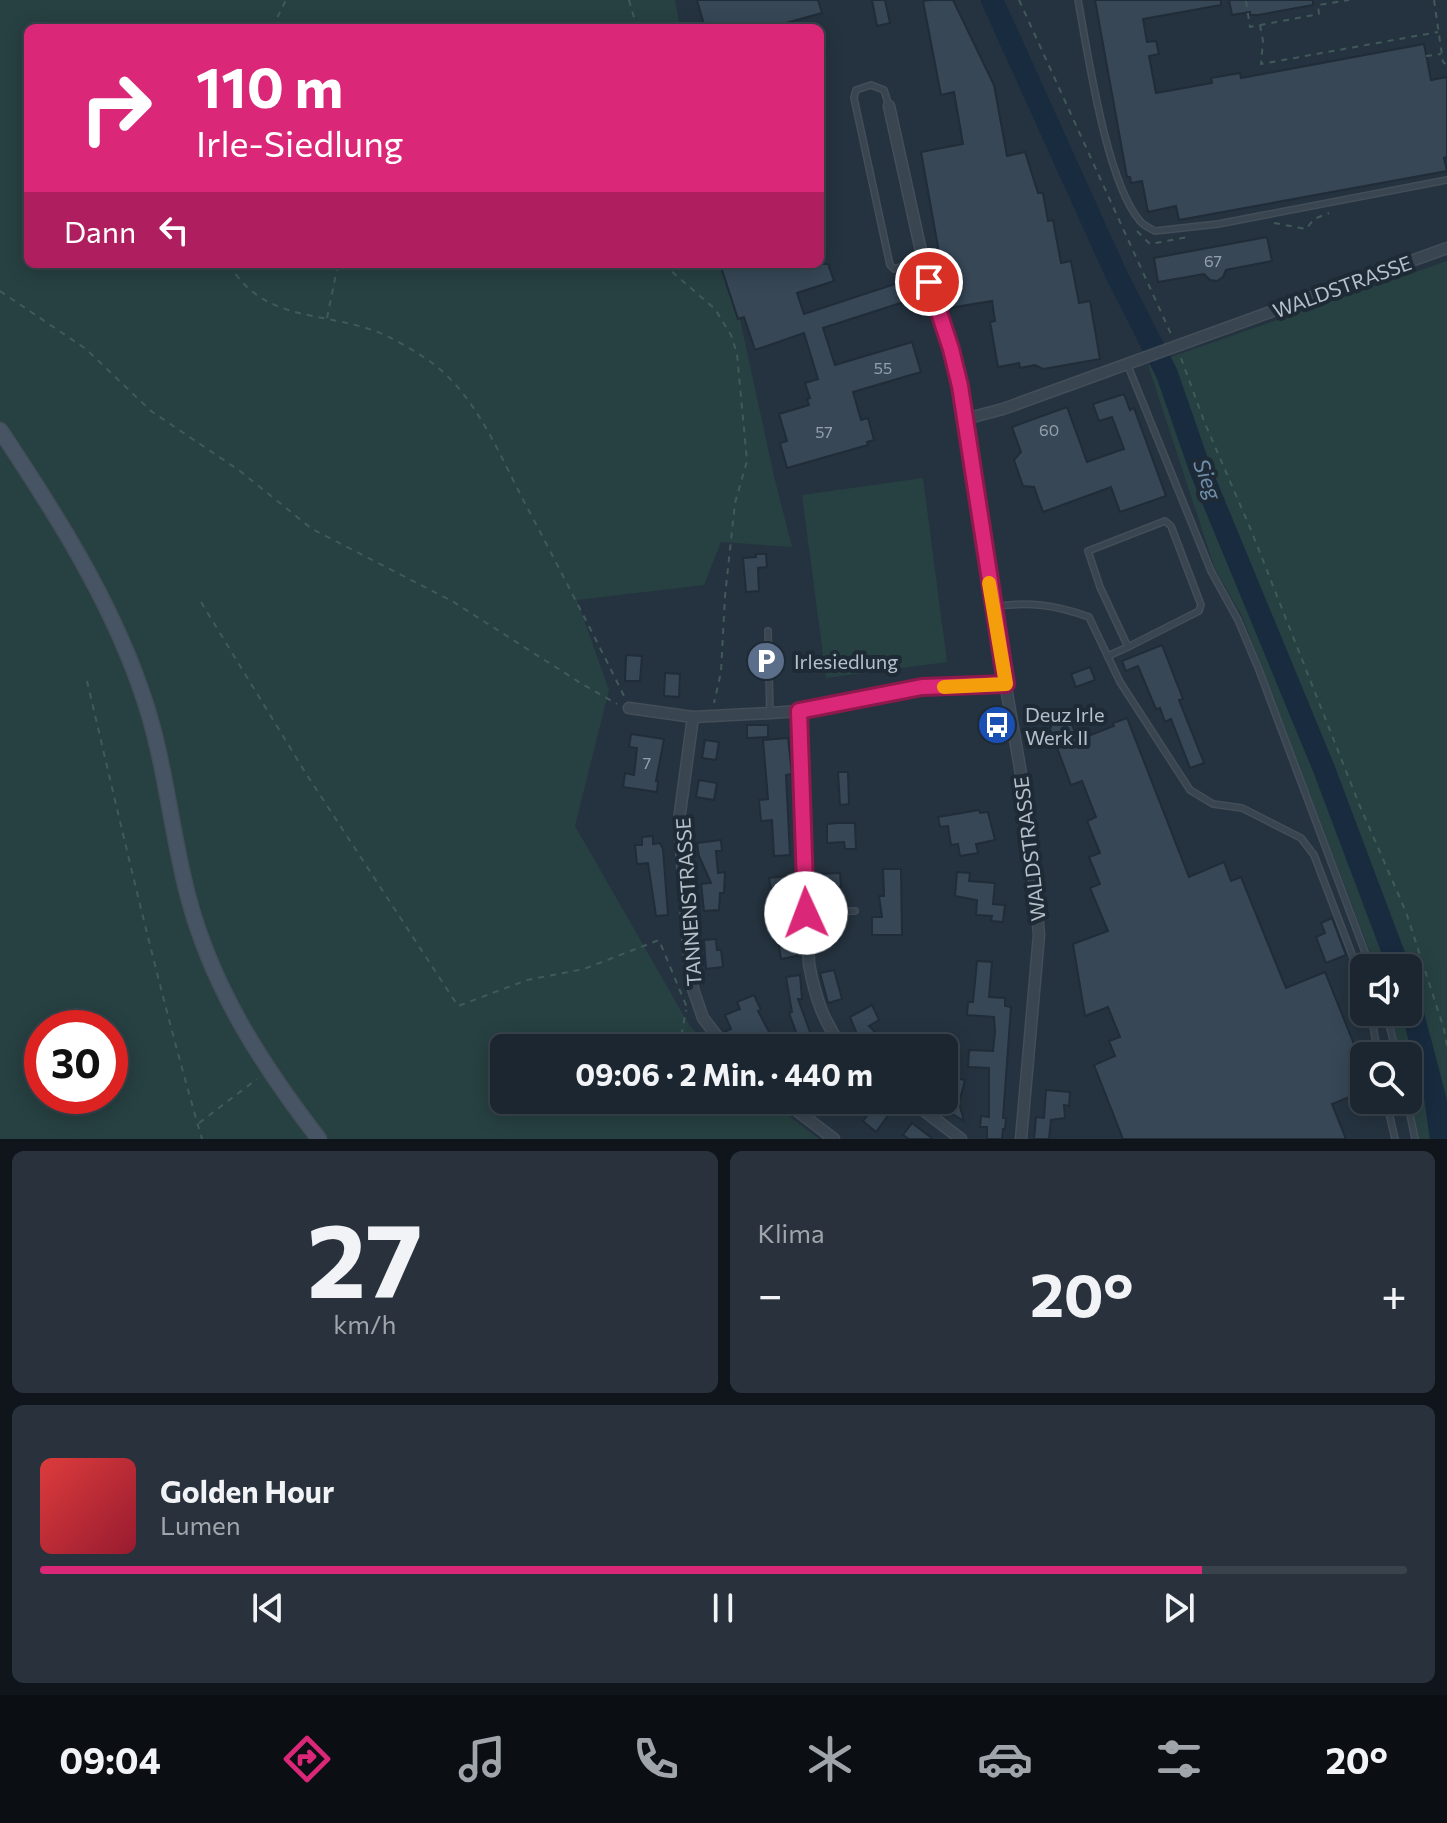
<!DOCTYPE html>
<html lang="de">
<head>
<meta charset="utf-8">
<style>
	:root { --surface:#1c2630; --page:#29323c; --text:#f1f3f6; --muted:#a0a5ab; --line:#3a434c; --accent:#db2777 }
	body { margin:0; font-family:Commissioner,sans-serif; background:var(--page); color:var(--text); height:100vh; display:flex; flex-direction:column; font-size:30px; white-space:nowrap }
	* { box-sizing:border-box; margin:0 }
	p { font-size:26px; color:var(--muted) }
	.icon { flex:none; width:44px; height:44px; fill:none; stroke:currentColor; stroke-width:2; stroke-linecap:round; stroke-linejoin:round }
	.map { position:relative; height:1139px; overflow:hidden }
	.side { display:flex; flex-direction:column; gap:12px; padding:12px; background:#0f151a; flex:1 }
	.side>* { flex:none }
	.top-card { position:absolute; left:24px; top:24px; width:800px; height:244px; border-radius:12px; box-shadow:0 4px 20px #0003,0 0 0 2px var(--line); background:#db2777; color:#fff; overflow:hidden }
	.controls { position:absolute; left:1350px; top:954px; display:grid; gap:16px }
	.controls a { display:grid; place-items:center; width:72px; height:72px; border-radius:12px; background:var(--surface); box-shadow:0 4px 20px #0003,0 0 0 2px var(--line); font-size:40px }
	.speed { position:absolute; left:24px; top:1010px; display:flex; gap:16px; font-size:40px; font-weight:700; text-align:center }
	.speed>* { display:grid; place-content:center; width:104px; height:104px; border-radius:50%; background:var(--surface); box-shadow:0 4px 20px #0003,0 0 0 2px var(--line); line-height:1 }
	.speed .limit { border:12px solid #d22; background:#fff; color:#111 }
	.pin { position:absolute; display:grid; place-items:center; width:68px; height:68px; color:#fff; margin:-34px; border:4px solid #fff; border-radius:50%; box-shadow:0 2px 8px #0007 }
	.me { position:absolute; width:88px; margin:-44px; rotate:358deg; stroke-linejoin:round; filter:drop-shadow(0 0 6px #0008) }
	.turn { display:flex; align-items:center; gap:28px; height:168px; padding:0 40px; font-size:36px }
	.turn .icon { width:104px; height:104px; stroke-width:2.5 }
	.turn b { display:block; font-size:56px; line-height:68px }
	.then { display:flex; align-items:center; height:76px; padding:0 40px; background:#0003; gap:16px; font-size:30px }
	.big { font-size:60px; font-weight:700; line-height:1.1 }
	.side .tile { flex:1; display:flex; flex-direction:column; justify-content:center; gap:12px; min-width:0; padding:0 28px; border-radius:12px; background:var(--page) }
	.side .dial { align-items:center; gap:0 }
	.dial b { font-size:104px; line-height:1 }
	.song { display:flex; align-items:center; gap:24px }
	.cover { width:96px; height:96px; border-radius:12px; background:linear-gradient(135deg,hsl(0 70% 55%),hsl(350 70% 35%)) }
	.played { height:8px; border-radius:4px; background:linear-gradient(90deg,var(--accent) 85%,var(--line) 85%) }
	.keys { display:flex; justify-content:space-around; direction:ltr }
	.heat { display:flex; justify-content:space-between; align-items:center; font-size:44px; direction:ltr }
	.side .tiles { flex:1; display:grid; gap:12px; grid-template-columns:1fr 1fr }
	.tile:last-child { grid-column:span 2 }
	.trip { position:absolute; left:490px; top:1034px; width:468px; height:80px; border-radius:12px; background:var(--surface); box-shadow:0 4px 20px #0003,0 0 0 2px var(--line); font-weight:700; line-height:80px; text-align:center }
	.dock { display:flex; height:128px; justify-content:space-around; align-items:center; background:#0b0f13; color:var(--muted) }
	.dock .icon { width:56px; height:56px }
	.dock .active { color:var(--accent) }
	.dock b { font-size:36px; color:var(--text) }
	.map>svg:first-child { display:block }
</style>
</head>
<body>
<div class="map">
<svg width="1447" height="1139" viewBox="0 0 1447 1139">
	<rect width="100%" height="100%" fill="#253340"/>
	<!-- green -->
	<g fill="#274041" fill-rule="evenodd">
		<path d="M0 0H675L680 28H28V264H728L774 476 792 547 721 542 704 585 577 600 609 690 575 826 688 1023 709 1048H504V1100H768L819 1139H0ZM42 1028H110V1096H42Z"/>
		<path d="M1447 261V1139H1417L1408 1095V1056H1400L1391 1012H1408V968H1376L1242 616 1215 569 1148 365Z"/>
		<path d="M923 478 947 662 826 678 802 495Z"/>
	</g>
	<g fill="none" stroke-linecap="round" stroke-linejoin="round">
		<!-- river -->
		<g stroke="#182b3f" stroke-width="22">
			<path d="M992 0 1117 276 1167 374 1200 469 1324 769 1399 968"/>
			<path d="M1408 995 1435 1097 1441 1139"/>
		</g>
	</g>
	<!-- building -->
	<g fill="#374756" stroke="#202c37" stroke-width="2">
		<path d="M697 0H818L822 13 768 28H705Z"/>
		<path d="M872 0H885L890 23 877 26Z"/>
		<path d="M931 0H953L994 85 1007 156 1025 152 1038 193H1043L1048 221 1053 220 1061 263 1071 261 1079 303 1090 301 1100 359 1043 369 1035 365 1020 368 1019 363 998 367 990 322 995 321 992 301 949 308 921 152 963 144 954 92 941 95 923 1Z"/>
		<path d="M1095 0H1221V5L1143 19 1147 42 1156 41 1159 54 1149 56 1156 93 1212 83 1211 78 1240 73 1241 78 1424 44 1431 80 1447 77V157L1444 158 1447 171 1179 220 1176 206 1148 212 1142 181 1131 183 1130 177H1127Z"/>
		<path d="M1229 0H1313V5L1258 15H1250V12L1232 15Z"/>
		<path d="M1267 237 1272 261 1226 270 1223 277 1217 281 1210 280 1204 274 1158 282 1154 258Z"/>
		<path d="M720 264H828L834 281 797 293 804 314 907 280 913 299 823 328 835 365 912 342 921 372 853 392 861 420 868 418 874 440 867 442 868 445 787 468 780 443 787 441 779 414 809 405 807 399 810 398 805 383 818 379 804 333 755 350 744 317 738 319Z"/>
		<path d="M1124 394 1130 410 1134 408 1166 496 1120 512 1111 487 1043 512 1034 487 1023 486 1014 460 1021 452 1012 427 1067 407 1087 462 1124 449 1112 417 1099 421 1093 404Z"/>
		<path d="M756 554H766L767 567 758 568 759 591 746 592 743 558 756 557Z"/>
		<path d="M1162 645 1183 699 1179 700 1204 763 1190 768 1171 719 1165 722 1160 708 1156 709 1138 666 1126 671 1122 661Z"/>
		<path d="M626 655 642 656 640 681H625Z"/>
		<path d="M1090 667 1095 680 1076 687 1071 674Z"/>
		<path d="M665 673 680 674 679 697 664 696Z"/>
		<path d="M1069 717 1078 740 1114 726 1113 723 1127 718 1189 877 1224 862 1231 881 1241 877 1286 988 1325 972 1364 1069V1091L1332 1104 1346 1139H1123L1094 1065 1115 1056 1109 1041 1120 1037 1108 1007 1085 1016 1073 944 1108 931 1090 888 1100 884 1089 857 1100 853 1087 821 1096 817 1082 781 1071 785 1050 729 1052 723Z"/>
		<path d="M747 725H768V737L747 738Z"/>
		<path d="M631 734 664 739 656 781H658L657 792 623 787 625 773 634 775 637 748 629 747Z"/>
		<path d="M788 738 792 774 786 775 790 855 774 856 772 820 761 821 759 800 768 799 763 740Z"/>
		<path d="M705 740 719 742 716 760 702 758Z"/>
		<path d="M838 772H848L849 804 840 805Z"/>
		<path d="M699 780 717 783 714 800 696 797Z"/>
		<path d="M979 810 980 813 988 812 995 840 976 844 978 853 960 856 958 844 951 845 948 826 940 827 938 817Z"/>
		<path d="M837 823H855L856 849H845L844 842 827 843V824Z"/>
		<path d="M653 836V844L660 843 663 849 668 915 656 916 648 863 637 864 635 845H642V837Z"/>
		<path d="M721 840 722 851H716L718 873 725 872 724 893H720L719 910 704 911 701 884 711 883 699 856 697 843Z"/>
		<path d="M883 869H901L902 935H872V917H882L879 896H884Z"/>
		<path d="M957 872 970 873 969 881 995 883 993 904 1005 905 1003 922 991 921 992 916 976 915 977 900 955 896Z"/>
		<path d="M840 873 841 887H832V893L818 894 817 874Z"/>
		<path d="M786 876 790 907 779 909 777 894 772 895 769 878Z"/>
		<path d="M1332 918 1346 955 1326 963 1316 937 1325 933 1321 923Z"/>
		<path d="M837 922 839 939 823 940 821 923Z"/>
		<path d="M793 930 797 956 781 959 777 932Z"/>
		<path d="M716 939 717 950H721L723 967 706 969 704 940Z"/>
		<path d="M977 961 992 962 989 997 1005 998V1006L1011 1007 1003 1118H1006L1005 1129H1003L1002 1139H987V1127H980L981 1116 989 1117V1068L968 1067 969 1050 993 1051 995 1032 994 1017 967 1015 968 1002H973Z"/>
		<path d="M834 970 842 999 828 1003 820 973Z"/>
		<path d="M800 975 802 999H798L810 1032 822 1048H802L789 1013 792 1012 786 977Z"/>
		<path d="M754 995 761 1010 758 1011 775 1043 767 1048H753L746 1035 732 1043 724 1032 731 1029 725 1015 740 1009 737 1002Z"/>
		<path d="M872 1005 879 1020 869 1026 891 1048H851L859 1039 850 1017Z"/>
		<path d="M944 1076 965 1080 959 1103 964 1121 944 1109Z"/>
		<path d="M1046 1090 1070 1092 1069 1106 1064 1105 1065 1118 1051 1120 1049 1139H1034L1036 1117 1044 1118Z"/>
		<path d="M879 1100 892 1110 876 1132 863 1121Z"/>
		<path d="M912 1123 933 1139H909L903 1135Z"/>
	</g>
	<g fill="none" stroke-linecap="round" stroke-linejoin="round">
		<!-- service casing -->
		<g stroke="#434e59" stroke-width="8">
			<g id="service">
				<path d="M1078 0C1088 54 1106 181 1140 221 1144 226 1150 228 1155 231L1218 224 1447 180"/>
				<path d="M889 106 884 90 871 85 856 90 854 98 890 265 894 269 922 260"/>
				<path d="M1128 366 1211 571 1238 620 1259 670 1371 968"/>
				<path d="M993 607C1028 601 1056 605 1089 617L1120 682 1190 790 1213 804 1242 808 1301 838 1314 855 1364 986"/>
				<path d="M768 631 770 713"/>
				<path d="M1108 656 1128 647 1100 587 1088 551 1165 521 1171 526 1201 605 1199 611 1128 647"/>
				<path d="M808 913 855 911"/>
				<path d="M1371 1012 1378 1056"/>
				<path d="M1386 1012 1397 1056"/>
				<path d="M1386 1100 1395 1139"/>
				<path d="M1407 1100 1415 1139"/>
			</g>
		</g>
		<!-- minor casing -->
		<g stroke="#434e59" stroke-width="13">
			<g id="minor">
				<path d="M889 106 923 260 951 349 965 419"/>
				<path d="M629 708 693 717 770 713 799 711 922 687 1006 684"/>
				<path d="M799 711 809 964C815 997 823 1021 843 1048"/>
				<path d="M693 717 679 820 688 947 693 989 703 1018 726 1048"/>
				<path d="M783 1100 834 1139"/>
				<path d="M910 1100 961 1139"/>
				<path d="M1021 1139 1039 935 1033 867 1020 768 992 607 965 419 1003 409 1447 248"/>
			</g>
		</g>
		<!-- secondary casing -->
		<g stroke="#434e59" stroke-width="17">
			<path id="secondary" d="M0 430C54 511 109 597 141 690 165 756 170 828 188 896 212 988 262 1065 319 1139"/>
		</g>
		<!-- path -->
		<g stroke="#405959" stroke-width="2" stroke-dasharray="6 6" stroke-linecap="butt">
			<path d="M629 0 637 28"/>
			<path d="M1019 0 1171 334"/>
			<path d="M1434 0 1443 62 1447 65"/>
			<path d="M1246 1 1250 27 1319 14 1318 5 1349 0"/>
			<path d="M1260 25 1263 41 1261 64 1438 32"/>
			<path d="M272 28 286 0"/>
			<path d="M1426 56 1441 54"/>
			<path d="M1274 223 1306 229 1314 219 1329 213"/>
			<path d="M1137 231 1150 244 1188 237"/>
			<path d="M229 264C263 321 317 311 372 330 388 335 417 352 431 362 478 397 500 457 527 507 560 570 593 633 624 696"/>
			<path d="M663 264 715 309 731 335 737 354 747 461 735 503 725 596 721 672 714 703"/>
			<path d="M0 291 86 349 151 411 240 471 312 529 452 601 582 684 617 704"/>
			<path d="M327 318 338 264"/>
			<path d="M1181 358 1204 421 1251 530 1359 804 1406 912 1444 1029 1447 1046"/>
			<path d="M201 602 305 772 458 1006 527 980 584 969 659 940 688 1010"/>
			<path d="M87 681C123 834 158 988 202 1139"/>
			<path d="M660 1048 682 1032 686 1010"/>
			<path d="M199 1123 257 1079"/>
		</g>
		<!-- service -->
		<use href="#service" stroke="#394550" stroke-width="5"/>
		<!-- minor -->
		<use href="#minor" stroke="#394550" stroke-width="10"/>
		<!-- secondary -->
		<use href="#secondary" stroke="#475463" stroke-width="14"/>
	</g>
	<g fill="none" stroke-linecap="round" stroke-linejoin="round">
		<!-- route casing -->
		<g stroke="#8e194d" stroke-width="20">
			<path id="route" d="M806 913 799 711 922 687 1006 684 960 386 951 349 929 282"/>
		</g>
		<!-- route -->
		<use href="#route" stroke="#db2777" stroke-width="14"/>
		<!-- slow -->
		<path stroke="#f59e0b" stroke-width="14" d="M944 687 1006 684 989 583"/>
	</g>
	<!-- icons -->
	<defs>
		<g id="parking-disc" transform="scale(2)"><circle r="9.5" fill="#5c6f8a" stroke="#1e2a35"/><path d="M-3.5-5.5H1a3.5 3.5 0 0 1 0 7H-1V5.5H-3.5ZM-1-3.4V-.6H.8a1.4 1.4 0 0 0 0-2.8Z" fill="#fff"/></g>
		<g id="bus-disc" transform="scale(2)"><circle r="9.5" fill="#1a4fb4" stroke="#1e2a35"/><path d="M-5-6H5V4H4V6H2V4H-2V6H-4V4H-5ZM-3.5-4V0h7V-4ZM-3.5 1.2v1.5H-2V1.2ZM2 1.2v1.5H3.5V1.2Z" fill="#fff"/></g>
	</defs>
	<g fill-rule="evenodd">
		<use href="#parking-disc" x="766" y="661"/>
		<use href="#bus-disc" x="997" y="725"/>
	</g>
	<g text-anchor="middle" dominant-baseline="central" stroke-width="8" stroke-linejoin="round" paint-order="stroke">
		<!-- number labels -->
		<g font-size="16" fill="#94a0ab">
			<text x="1213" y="260">67</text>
			<text x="883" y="367">55</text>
			<text x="1049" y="429">60</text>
			<text x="824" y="431">57</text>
			<text x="647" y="762">7</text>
		</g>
		<!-- street labels -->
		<g font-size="20" fill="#b6c0ca" stroke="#1e2a35">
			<text transform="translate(1342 286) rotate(-20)">WALDSTRASSE</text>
			<text transform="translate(1029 849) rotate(-97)">WALDSTRASSE</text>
			<text transform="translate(688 902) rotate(-94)">TANNENSTRASSE</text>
		</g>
		<!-- poi labels -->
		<g font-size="20" fill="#b6c0ca" stroke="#1e2a35" text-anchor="start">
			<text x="794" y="661">Irlesiedlung</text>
			<text x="1025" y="714">Deuz Irle<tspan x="1025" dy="23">Werk II</tspan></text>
		</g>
		<!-- water labels -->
		<g font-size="22" font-style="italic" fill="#6f8da9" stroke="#1e2a35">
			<text transform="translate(1208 479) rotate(69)">Sieg</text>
		</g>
	</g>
</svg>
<div class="controls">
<a><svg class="icon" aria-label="sound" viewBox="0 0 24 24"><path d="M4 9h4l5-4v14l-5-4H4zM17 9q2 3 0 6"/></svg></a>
<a><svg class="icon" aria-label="search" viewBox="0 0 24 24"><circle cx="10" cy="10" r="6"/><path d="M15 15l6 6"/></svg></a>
</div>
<div class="speed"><div class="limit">30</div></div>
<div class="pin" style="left:929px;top:282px;background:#d93025"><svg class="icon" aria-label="arrive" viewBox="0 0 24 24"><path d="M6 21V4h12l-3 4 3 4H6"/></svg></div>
<svg class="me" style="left:806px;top:913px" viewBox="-20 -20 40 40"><circle r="19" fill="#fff"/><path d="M0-13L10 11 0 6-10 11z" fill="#db2777"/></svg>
<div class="trip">09:06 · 2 Min. · 440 m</div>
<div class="top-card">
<div class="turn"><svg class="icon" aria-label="right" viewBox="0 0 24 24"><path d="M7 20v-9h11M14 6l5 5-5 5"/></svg><div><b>110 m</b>Irle-Siedlung</div></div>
<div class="then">Dann<svg class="icon" aria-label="left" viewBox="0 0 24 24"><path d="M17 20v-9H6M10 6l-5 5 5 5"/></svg></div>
</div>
</div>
<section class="side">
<div class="tiles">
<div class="tile dial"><b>27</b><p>km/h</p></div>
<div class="tile"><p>Klima</p>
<div class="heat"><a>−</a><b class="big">20°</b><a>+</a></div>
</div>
<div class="tile">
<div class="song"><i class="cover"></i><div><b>Golden Hour</b><p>Lumen</p></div></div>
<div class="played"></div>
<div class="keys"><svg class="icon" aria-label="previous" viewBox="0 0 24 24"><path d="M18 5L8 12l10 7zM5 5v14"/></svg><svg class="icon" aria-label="pause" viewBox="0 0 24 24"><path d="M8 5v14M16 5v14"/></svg><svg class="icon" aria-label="next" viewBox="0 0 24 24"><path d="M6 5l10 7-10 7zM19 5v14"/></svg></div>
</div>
</div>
</section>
<nav class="dock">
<b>09:04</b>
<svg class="icon active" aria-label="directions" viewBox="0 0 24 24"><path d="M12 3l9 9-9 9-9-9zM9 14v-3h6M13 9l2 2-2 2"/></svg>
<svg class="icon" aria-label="music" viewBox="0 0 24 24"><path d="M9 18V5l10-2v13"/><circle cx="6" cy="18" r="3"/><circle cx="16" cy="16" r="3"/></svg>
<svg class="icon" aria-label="phone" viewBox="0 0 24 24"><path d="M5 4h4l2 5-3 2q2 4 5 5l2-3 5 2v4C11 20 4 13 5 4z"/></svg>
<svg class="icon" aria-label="climate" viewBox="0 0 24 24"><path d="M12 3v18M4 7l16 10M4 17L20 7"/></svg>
<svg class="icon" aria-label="car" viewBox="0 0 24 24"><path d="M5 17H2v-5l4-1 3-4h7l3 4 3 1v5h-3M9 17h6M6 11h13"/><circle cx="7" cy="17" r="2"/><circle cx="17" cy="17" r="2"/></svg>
<svg class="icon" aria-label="filters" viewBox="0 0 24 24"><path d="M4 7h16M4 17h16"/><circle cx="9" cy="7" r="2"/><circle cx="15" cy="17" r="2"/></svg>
<b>20°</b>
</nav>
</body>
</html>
